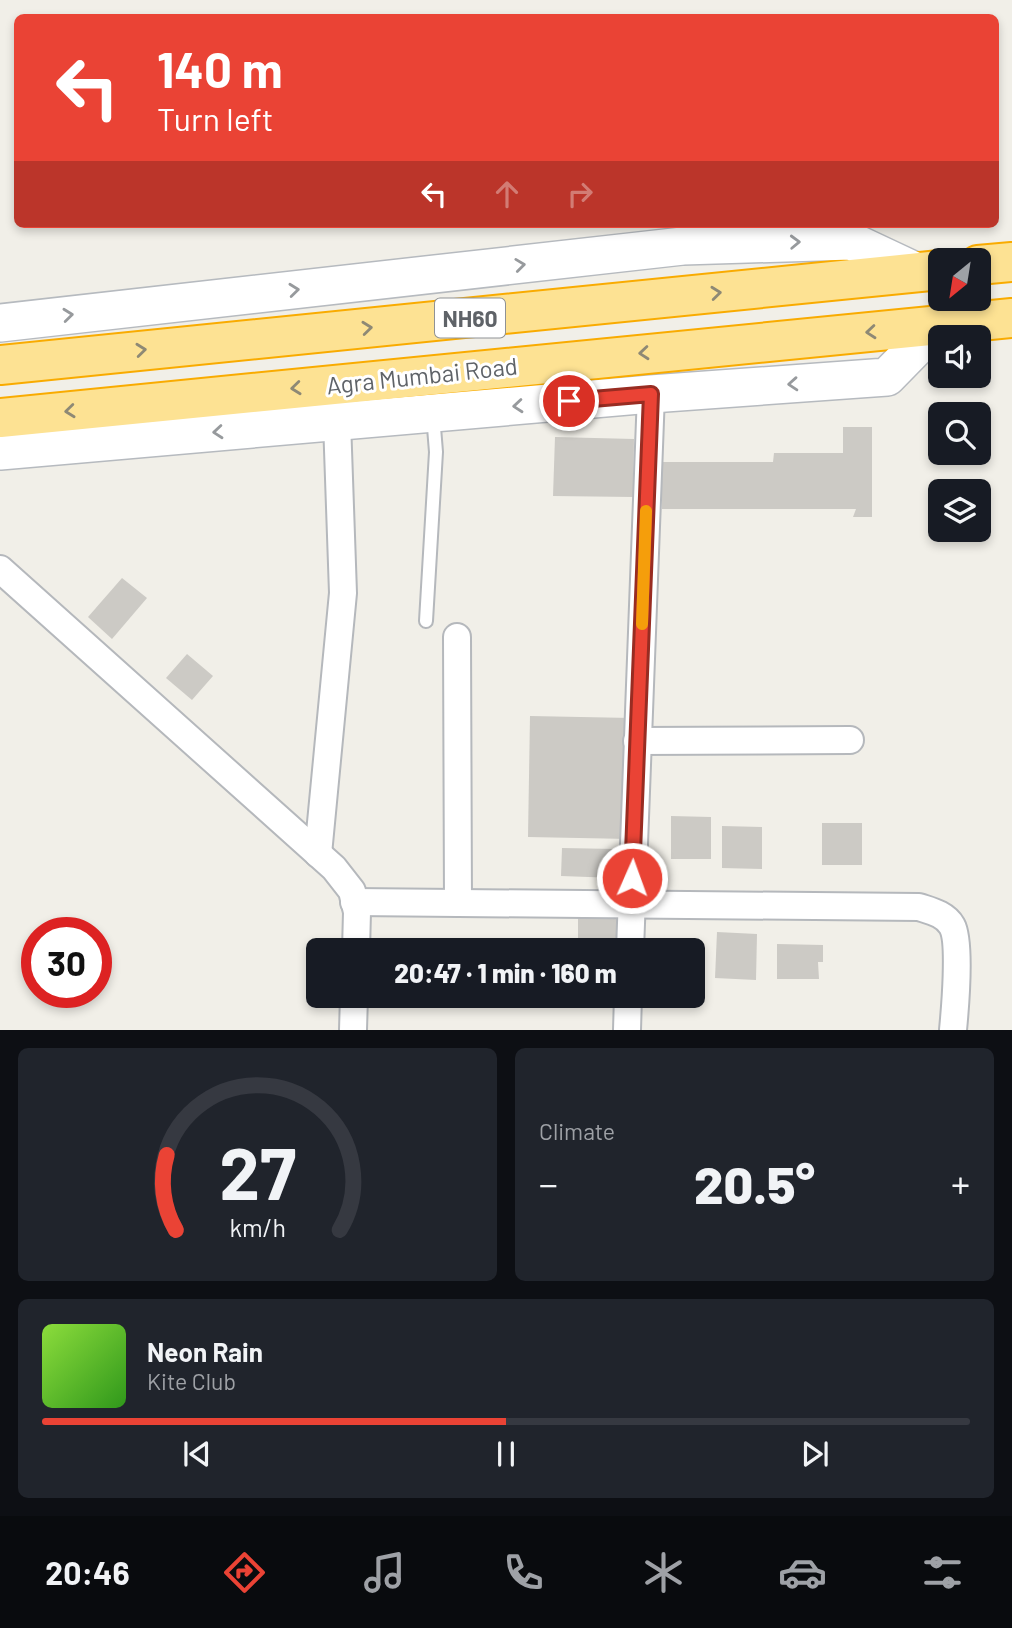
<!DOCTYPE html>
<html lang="en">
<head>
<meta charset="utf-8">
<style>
	:root { --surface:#171b24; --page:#20242c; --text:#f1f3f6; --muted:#9ea1a6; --line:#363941; --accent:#ea4335 }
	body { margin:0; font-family:Barlow,sans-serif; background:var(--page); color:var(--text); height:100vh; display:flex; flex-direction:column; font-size:26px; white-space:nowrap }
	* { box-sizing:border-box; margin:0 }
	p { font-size:23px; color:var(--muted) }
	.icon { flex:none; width:38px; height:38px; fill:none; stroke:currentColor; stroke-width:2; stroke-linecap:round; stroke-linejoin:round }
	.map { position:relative; height:1030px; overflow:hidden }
	.side { display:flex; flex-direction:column; gap:18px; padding:18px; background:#0d0f14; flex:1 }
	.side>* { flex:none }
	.guide { position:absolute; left:14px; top:14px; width:985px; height:214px; border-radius:10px; box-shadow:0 4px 10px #0003; background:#ea4335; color:#fff; overflow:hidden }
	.needle { width:46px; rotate:210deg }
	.buttons { position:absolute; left:928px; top:248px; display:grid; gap:14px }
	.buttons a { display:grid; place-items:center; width:63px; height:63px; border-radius:10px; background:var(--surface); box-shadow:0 4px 10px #0003; font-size:35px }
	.speed { position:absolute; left:21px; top:917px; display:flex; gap:14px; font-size:35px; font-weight:700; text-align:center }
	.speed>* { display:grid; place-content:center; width:91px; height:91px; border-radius:50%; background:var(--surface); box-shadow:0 4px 10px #0003; line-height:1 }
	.speed .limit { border:10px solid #d22; background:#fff; color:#111 }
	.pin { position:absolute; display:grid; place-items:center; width:60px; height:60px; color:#fff; margin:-30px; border:4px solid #fff; border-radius:50%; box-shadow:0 2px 7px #0007 }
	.me { position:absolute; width:77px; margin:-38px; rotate:2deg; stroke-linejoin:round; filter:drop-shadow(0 0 5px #0008) }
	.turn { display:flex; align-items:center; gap:24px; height:147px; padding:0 28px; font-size:32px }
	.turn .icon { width:91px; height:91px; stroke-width:2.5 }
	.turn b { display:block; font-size:49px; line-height:60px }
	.lanes { display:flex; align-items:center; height:66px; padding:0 28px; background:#0003; justify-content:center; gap:35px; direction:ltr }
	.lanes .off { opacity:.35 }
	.big { font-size:52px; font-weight:800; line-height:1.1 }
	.side .widget { flex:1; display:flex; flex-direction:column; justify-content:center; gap:10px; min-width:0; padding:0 24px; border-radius:10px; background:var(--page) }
	.side .dial { align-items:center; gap:0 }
	.dial svg { height:182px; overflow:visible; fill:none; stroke:var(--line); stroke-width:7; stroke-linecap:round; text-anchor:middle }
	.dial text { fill:var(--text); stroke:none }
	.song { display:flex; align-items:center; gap:21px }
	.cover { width:84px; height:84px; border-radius:10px; background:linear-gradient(135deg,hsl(90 70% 55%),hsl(110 70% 35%)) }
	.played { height:7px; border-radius:4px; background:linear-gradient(90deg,var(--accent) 50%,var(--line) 50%) }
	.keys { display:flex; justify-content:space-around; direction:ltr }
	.heat { display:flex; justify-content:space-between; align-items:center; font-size:38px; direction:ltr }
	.side .tiles { flex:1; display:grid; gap:18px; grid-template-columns:1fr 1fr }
	.widget:last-child { grid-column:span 2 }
	.trip { position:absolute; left:306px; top:938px; width:399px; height:70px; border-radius:10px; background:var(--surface); box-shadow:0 4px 10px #0003; font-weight:800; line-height:70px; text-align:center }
	.tab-bar { display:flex; height:112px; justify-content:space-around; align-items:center; background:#090b0e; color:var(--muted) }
	.tab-bar .icon { width:49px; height:49px }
	.tab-bar .on { color:var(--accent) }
	.tab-bar b { font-size:32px; color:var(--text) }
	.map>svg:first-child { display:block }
</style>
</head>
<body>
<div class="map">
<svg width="1012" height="1030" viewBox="0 0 1012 1030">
	<rect width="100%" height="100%" fill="#f1efe8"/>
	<!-- building -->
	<g fill="#cccac5">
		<path d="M843 427H872V517H853L856 509H662V462H773L774 453H843Z"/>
		<path d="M555 437 634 439 633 497 553 496Z"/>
		<path d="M122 578 147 598 112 639 88 617Z"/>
		<path d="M187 654 213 676 192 700 166 678Z"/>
		<path d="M530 716 632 718 630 839 528 837Z"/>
		<path d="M671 816 711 817V859H671Z"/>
		<rect x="822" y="823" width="40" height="42"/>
		<path d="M722 826 762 827V869L722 868Z"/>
		<path d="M562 848 616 849V878L561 876Z"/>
		<path d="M610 910H619L627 950H578V917L581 913H585V918H610Z"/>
		<path d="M717 932 757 934 756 980 715 978Z"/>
		<path d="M777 944 823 945V962H818L819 979H777Z"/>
	</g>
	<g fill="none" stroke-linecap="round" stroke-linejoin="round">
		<!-- lane casing -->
		<g stroke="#b5b8bc" stroke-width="16">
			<path id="lane" d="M426 621 436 452 433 415"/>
		</g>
		<!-- street casing -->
		<g stroke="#b5b8bc" stroke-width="30">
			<g id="street">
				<path d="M0 569 334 868 352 891 357 912 356 950"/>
				<path d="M457 637 458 903"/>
				<path d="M637 741 850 740"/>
				<path d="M318 854 343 593 337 421"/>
				<path d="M354 902 919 907C931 911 945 914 952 926 961 942 955 1009 953 1030"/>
				<path d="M630 950 651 394"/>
				<path d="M353 1030 354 996"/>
				<path d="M627 1030 628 996"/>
			</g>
		</g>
		<!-- secondary casing -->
		<g stroke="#b6babf" stroke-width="40">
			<g id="secondary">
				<path d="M0 323 683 246 851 241 917 272"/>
				<path d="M0 451 651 394 887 377 938 325"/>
			</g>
		</g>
		<!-- highway casing -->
		<g stroke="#f9ab00" stroke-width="42">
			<g id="highway">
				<path d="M978 265 1012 262"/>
				<path d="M0 365 940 270"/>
				<path d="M0 418 1012 318"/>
			</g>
		</g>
		<!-- lane -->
		<use href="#lane" stroke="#fff" stroke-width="12"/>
		<!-- street -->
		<use href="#street" stroke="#fff" stroke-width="26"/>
		<!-- secondary -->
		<use href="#secondary" stroke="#fff" stroke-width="37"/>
		<!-- highway -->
		<use href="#highway" stroke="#fde293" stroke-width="38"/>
	</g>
	<!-- one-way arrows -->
	<defs><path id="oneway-chevron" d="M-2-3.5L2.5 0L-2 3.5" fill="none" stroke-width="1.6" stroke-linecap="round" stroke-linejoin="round" transform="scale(1.75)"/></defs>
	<g stroke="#979a9d">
		<use href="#oneway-chevron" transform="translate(795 242) rotate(-2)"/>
		<use href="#oneway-chevron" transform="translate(520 265) rotate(-7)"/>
		<use href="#oneway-chevron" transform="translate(294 290) rotate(-6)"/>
		<use href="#oneway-chevron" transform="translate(68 315) rotate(-6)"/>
		<use href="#oneway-chevron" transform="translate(793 384) rotate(176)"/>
		<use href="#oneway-chevron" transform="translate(518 406) rotate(175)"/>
		<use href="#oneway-chevron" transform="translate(218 432) rotate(175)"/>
	</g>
	<g stroke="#8e8975">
		<use href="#oneway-chevron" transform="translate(716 293) rotate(-6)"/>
		<use href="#oneway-chevron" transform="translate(367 328) rotate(-6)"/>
		<use href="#oneway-chevron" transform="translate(871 332) rotate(175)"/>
		<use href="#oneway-chevron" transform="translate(141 350) rotate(-6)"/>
		<use href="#oneway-chevron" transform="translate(644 353) rotate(175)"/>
		<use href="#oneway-chevron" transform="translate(296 388) rotate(174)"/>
		<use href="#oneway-chevron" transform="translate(70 411) rotate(174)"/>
	</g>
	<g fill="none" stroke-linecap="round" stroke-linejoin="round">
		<!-- route casing -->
		<g stroke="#982c22" stroke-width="18">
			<path id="route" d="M569 401 651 394 632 878"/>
		</g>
		<!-- route -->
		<use href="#route" stroke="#ea4335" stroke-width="12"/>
		<!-- slow -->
		<path stroke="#f59e0b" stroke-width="12" d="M642 624 646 511"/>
	</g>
	<g text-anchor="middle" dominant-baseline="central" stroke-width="6" stroke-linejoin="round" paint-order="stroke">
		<!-- shield labels -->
		<rect fill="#fff" stroke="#8f9295" stroke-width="2" x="435" y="298.5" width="70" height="39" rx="5"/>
		<g font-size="23" font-weight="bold" fill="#5f6368">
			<text x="470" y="318">NH60</text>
		</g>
		<!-- street labels -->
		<g font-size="24" fill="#5f6368" stroke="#fff">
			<text transform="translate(422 375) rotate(-6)">Agra Mumbai Road</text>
		</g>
	</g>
</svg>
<div class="buttons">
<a><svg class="needle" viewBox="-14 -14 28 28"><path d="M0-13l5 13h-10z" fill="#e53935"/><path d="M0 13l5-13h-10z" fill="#9ea1a6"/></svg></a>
<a><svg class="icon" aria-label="sound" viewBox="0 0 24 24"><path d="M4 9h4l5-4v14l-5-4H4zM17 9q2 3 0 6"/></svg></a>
<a><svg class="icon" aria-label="search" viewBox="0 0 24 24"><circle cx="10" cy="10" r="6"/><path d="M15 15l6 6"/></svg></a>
<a><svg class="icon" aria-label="layers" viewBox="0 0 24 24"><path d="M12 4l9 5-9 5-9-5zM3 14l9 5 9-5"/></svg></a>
</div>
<div class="speed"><div class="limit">30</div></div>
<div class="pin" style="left:569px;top:401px;background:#d93025"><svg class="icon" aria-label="arrive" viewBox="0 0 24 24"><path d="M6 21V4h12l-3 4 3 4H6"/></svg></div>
<svg class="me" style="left:632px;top:878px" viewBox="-20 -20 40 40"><circle r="17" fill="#ea4335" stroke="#fff" stroke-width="3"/><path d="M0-11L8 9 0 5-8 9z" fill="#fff"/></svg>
<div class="trip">20:47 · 1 min · 160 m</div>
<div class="guide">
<div class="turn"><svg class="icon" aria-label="left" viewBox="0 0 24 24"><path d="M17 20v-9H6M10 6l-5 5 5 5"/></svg><div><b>140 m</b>Turn left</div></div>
<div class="lanes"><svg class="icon" aria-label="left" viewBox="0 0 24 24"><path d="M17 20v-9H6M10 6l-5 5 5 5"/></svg><svg class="icon off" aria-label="ahead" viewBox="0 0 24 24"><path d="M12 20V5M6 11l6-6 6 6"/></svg><svg class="icon off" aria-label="right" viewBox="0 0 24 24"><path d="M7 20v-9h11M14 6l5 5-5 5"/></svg></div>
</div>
</div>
<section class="side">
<div class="tiles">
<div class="widget dial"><svg viewBox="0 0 100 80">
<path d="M14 69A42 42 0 1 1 86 69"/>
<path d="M14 69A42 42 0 0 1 10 36" stroke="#ea4335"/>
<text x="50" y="56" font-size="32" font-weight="700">27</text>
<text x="50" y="72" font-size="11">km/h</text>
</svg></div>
<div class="widget"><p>Climate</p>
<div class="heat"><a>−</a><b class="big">20.5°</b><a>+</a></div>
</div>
<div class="widget">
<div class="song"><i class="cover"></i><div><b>Neon Rain</b><p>Kite Club</p></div></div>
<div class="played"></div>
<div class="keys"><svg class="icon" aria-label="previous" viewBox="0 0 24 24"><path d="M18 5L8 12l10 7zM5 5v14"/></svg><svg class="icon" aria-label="pause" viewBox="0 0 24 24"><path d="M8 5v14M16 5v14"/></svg><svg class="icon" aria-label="next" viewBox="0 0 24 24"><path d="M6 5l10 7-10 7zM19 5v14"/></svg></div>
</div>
</div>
</section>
<nav class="tab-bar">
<b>20:46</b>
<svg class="icon on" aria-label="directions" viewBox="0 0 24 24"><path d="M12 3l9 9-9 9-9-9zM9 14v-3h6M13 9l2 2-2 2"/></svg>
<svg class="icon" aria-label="music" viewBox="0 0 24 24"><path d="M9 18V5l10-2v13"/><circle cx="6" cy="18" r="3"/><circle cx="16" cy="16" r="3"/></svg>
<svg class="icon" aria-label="phone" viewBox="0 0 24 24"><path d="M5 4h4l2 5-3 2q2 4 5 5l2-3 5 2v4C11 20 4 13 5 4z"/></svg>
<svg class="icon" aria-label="climate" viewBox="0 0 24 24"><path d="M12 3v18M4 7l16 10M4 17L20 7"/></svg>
<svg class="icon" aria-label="car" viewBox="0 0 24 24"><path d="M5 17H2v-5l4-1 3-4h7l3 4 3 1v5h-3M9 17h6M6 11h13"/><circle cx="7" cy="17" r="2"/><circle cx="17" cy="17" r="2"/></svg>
<svg class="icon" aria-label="filters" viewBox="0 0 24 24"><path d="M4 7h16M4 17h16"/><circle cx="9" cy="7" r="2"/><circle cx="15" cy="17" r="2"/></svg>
</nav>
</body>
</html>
